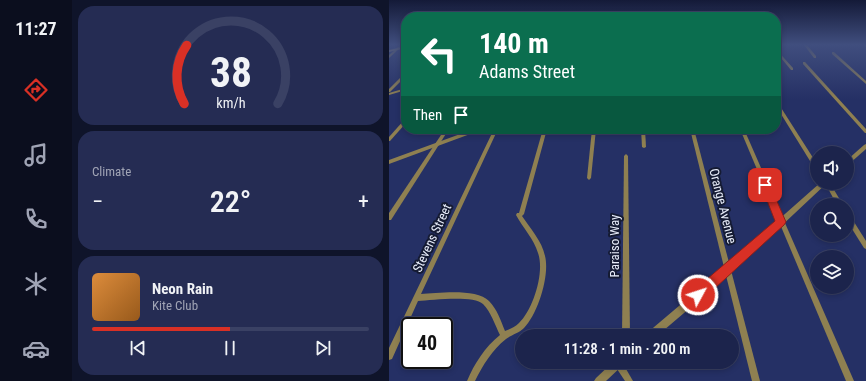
<!DOCTYPE html>
<html lang="en">
<head>
<meta charset="utf-8">
<style>
	:root { --surface:#1c244c; --page:#252c53; --text:#f1f3f6; --muted:#a0a4b5; --line:#3a4164; --accent:#d93025 }
	body { margin:0; font-family:"Roboto Condensed",sans-serif; background:var(--page); color:var(--text); height:100vh; display:flex; flex-direction:column; font-size:15px; white-space:nowrap }
	* { box-sizing:border-box; margin:0 }
	p { font-size:13px; color:var(--muted) }
	.icon { flex:none; width:22px; height:22px; fill:none; stroke:currentColor; stroke-width:2; stroke-linecap:round; stroke-linejoin:round }
	.map { position:relative; flex:1; overflow:hidden }
	.drawer { display:flex; flex-direction:column; gap:6px; padding:6px; background:#0f142a; width:317px }
	.drawer>* { flex:none }
	.hud { position:absolute; left:12px; top:12px; width:380px; height:122px; border-radius:16px; box-shadow:0 2px 6px #0003,0 0 0 1px var(--line); background:#0b6e4f; color:#fff; overflow:hidden }
	.tools { position:absolute; left:421px; top:146px; display:grid; gap:8px }
	.tools a { display:grid; place-items:center; width:44px; height:44px; border-radius:50%; background:var(--surface); box-shadow:0 2px 6px #0003,0 0 0 1px var(--line); font-size:20px }
	.speed { position:absolute; left:12px; top:317px; display:flex; gap:8px; font-size:20px; font-weight:700; text-align:center }
	.speed>* { display:grid; place-content:center; width:52px; height:52px; border-radius:50%; background:var(--surface); box-shadow:0 2px 6px #0003,0 0 0 1px var(--line); line-height:1 }
	.speed .limit { border:2px solid #111; border-radius:6px; background:#fff; color:#111 }
	.pin { position:absolute; display:grid; place-items:center; width:34px; height:34px; color:#fff; margin:-17px; border-radius:8px; box-shadow:0 2px 6px #0006 }
	.me { position:absolute; width:44px; margin:-22px; rotate:50deg; stroke-linejoin:round; filter:drop-shadow(0 0 3px #0008) }
	.turn { display:flex; align-items:center; gap:14px; height:84px; padding:0 12px; font-size:18px }
	.turn .icon { width:52px; height:52px; stroke-width:2.5 }
	.turn b { display:block; font-size:28px; line-height:34px }
	.then { display:flex; align-items:center; height:38px; padding:0 12px; background:#0003; gap:8px; font-size:15px }
	.big { font-size:30px; font-weight:600; line-height:1.1 }
	.drawer .tile { flex:1; display:flex; flex-direction:column; justify-content:center; gap:6px; min-width:0; padding:0 14px; border-radius:16px; background:var(--page) }
	.drawer .dial { align-items:center; gap:0 }
	.dial svg { height:104px; overflow:visible; fill:none; stroke:var(--line); stroke-width:7; stroke-linecap:round; text-anchor:middle }
	.dial text { fill:var(--text); stroke:none }
	.song { display:flex; align-items:center; gap:12px }
	.cover { width:48px; height:48px; border-radius:6px; background:linear-gradient(135deg,hsl(30 70% 55%),hsl(30 70% 35%)) }
	.played { height:4px; border-radius:2px; background:linear-gradient(90deg,var(--accent) 50%,var(--line) 50%) }
	.keys { display:flex; justify-content:space-around; direction:ltr }
	.heat { display:flex; justify-content:space-between; align-items:center; font-size:22px; direction:ltr }
	.trip { position:absolute; left:126px; top:329px; width:224px; height:40px; border-radius:20px; background:var(--surface); box-shadow:0 2px 6px #0003,0 0 0 1px var(--line); font-weight:600; line-height:40px; text-align:center }
	main { display:flex; flex:1; min-height:0 }
	.menu { display:flex; flex-direction:column; width:72px; justify-content:space-around; align-items:center; background:#0b0e1e; color:var(--muted) }
	.menu .icon { width:28px; height:28px }
	.menu .on { color:var(--accent) }
	.menu b { font-size:18px; color:var(--text) }
	.map>svg:first-child { display:block }
</style>
</head>
<body>
<main>
<nav class="menu">
<b>11:27</b>
<svg class="icon on" aria-label="directions" viewBox="0 0 24 24"><path d="M12 3l9 9-9 9-9-9zM9 14v-3h6M13 9l2 2-2 2"/></svg>
<svg class="icon" aria-label="music" viewBox="0 0 24 24"><path d="M9 18V5l10-2v13"/><circle cx="6" cy="18" r="3"/><circle cx="16" cy="16" r="3"/></svg>
<svg class="icon" aria-label="phone" viewBox="0 0 24 24"><path d="M5 4h4l2 5-3 2q2 4 5 5l2-3 5 2v4C11 20 4 13 5 4z"/></svg>
<svg class="icon" aria-label="climate" viewBox="0 0 24 24"><path d="M12 3v18M4 7l16 10M4 17L20 7"/></svg>
<svg class="icon" aria-label="car" viewBox="0 0 24 24"><path d="M5 17H2v-5l4-1 3-4h7l3 4 3 1v5h-3M9 17h6M6 11h13"/><circle cx="7" cy="17" r="2"/><circle cx="17" cy="17" r="2"/></svg>
</nav>
<section class="drawer">
<div class="tile dial"><svg viewBox="0 0 100 80">
<path d="M14 69A42 42 0 1 1 86 69"/>
<path d="M14 69A42 42 0 0 1 16 24" stroke="#d93025"/>
<text x="50" y="56" font-size="32" font-weight="700">38</text>
<text x="50" y="72" font-size="11">km/h</text>
</svg></div>
<div class="tile"><p>Climate</p>
<div class="heat"><a>−</a><b class="big">22°</b><a>+</a></div>
</div>
<div class="tile">
<div class="song"><i class="cover"></i><div><b>Neon Rain</b><p>Kite Club</p></div></div>
<div class="played"></div>
<div class="keys"><svg class="icon" aria-label="previous" viewBox="0 0 24 24"><path d="M18 5L8 12l10 7zM5 5v14"/></svg><svg class="icon" aria-label="pause" viewBox="0 0 24 24"><path d="M8 5v14M16 5v14"/></svg><svg class="icon" aria-label="next" viewBox="0 0 24 24"><path d="M6 5l10 7-10 7zM19 5v14"/></svg></div>
</div>
</section>
<div class="map">
<svg width="477" height="381" viewBox="0 0 477 381">
	<rect width="100%" height="100%" fill="#253065"/>
	<g fill="none" stroke-linecap="round" stroke-linejoin="round">
		<!-- minor -->
		<g fill="#8f8051" fill-rule="evenodd">
			<path d="M415 45H418L427 56V58H425Z"/>
			<path d="M477 45V47L475 45Z"/>
			<path d="M9 47 11 48 0 58V55Z"/>
			<path d="M387 49 404 68V70H402L387 52Z"/>
			<path d="M443 52H445L477 81V84L443 54Z"/>
			<path d="M414 62H416L477 129V133H476L414 64Z"/>
			<path d="M16 73H17V76L1 92H0V89Z"/>
			<path d="M17 88V90L0 95V93Z"/>
			<path d="M387 102 389 103 428 164V170L426 169 387 106Z"/>
			<path d="M16 119H17V123L1 141H0V137Z"/>
			<path d="M56 129H60L2 220H0V213Z"/>
			<path d="M105 129H109L32 294C49 293 88 288 100 301 108 309 112 321 116 331 121 329 126 327 130 323 144 310 156 272 149 253 145 239 134 228 127 215L128 213H130L154 129H158L135 214 133 216C141 228 153 241 156 256 161 275 149 314 135 328 130 333 122 335 117 339 103 350 94 365 86 381H78C85 364 96 347 111 335 106 325 102 312 94 304 85 295 43 300 29 301L3 359 0 360V348Z"/>
			<path d="M203 129H207L202 178 200 180 198 178Z"/>
			<path d="M252 129H256L257 147 255 148 253 147Z"/>
			<path d="M301 129H305L371 381H363Z"/>
			<path d="M351 129H355L465 381H457Z"/>
			<path d="M237 154 239 156 241 336H233L235 156Z"/>
			<path d="M436 183H441L454 205H448Z"/>
			<path d="M458 214H460L477 241V249L475 248 458 221Z"/>
			<path d="M226 362H233L244 381H236L226 366Z"/>
		</g>
		<!-- tertiary -->
		<g fill="#8f8051" fill-rule="evenodd">
			<path d="M85 129H92V130L0 164V160Z"/>
			<path d="M477 144V149L460 164 458 165V160L475 145Z"/>
			<path d="M431 183H438L342 273 268 336H257L258 333 336 267Z"/>
			<path d="M224 362H236L234 365 217 381H205L207 378Z"/>
		</g>
		<!-- secondary -->
		<path fill="#c2a95b" fill-rule="evenodd" d="M17 46V48L0 52V50Z"/>
	</g>
	<!-- sky -->
	<linearGradient id="sky" x2="0" y2="1"><stop stop-color="#141a38"/><stop offset="0.45" stop-color="#404e7e"/><stop offset="1" stop-color="#404e7e" stop-opacity="0"/></linearGradient>
	<rect width="477" height="99" fill="url(#sky)"/>
	<!-- route -->
	<path fill="#d93025" stroke="#8d1f18" d="M376 181 381 185 397 222 395 225 313 300 309 301 304 300 303 295 304 291 386 221 372 185Z"/>
	<g text-anchor="middle" dominant-baseline="central" stroke-width="4" stroke-linejoin="round" paint-order="stroke">
		<!-- street labels -->
		<g font-size="13" fill="#e8edfa" stroke="#151b33">
			<text transform="translate(334 206) rotate(76)">Orange Avenue</text>
			<text transform="translate(43 238) rotate(-65)">Stevens Street</text>
			<text transform="translate(225 246) rotate(-90)">Paraiso Way</text>
		</g>
	</g>
</svg>
<div class="tools">
<a><svg class="icon" aria-label="sound" viewBox="0 0 24 24"><path d="M4 9h4l5-4v14l-5-4H4zM17 9q2 3 0 6"/></svg></a>
<a><svg class="icon" aria-label="search" viewBox="0 0 24 24"><circle cx="10" cy="10" r="6"/><path d="M15 15l6 6"/></svg></a>
<a><svg class="icon" aria-label="layers" viewBox="0 0 24 24"><path d="M12 4l9 5-9 5-9-5zM3 14l9 5 9-5"/></svg></a>
</div>
<div class="speed"><div class="limit">40</div></div>
<div class="pin" style="left:376px;top:185px;background:#d93025"><svg class="icon" aria-label="arrive" viewBox="0 0 24 24"><path d="M6 21V4h12l-3 4 3 4H6"/></svg></div>
<svg class="me" style="left:309px;top:295px" viewBox="-20 -20 40 40"><circle r="17" fill="#d93025" stroke="#fff" stroke-width="3"/><path d="M0-11L8 9 0 5-8 9z" fill="#fff"/></svg>
<div class="trip">11:28 · 1 min · 200 m</div>
<div class="hud">
<div class="turn"><svg class="icon" aria-label="left" viewBox="0 0 24 24"><path d="M17 20v-9H6M10 6l-5 5 5 5"/></svg><div><b>140 m</b>Adams Street</div></div>
<div class="then">Then<svg class="icon" aria-label="arrive" viewBox="0 0 24 24"><path d="M6 21V4h12l-3 4 3 4H6"/></svg></div>
</div>
</div>
</main>
</body>
</html>
